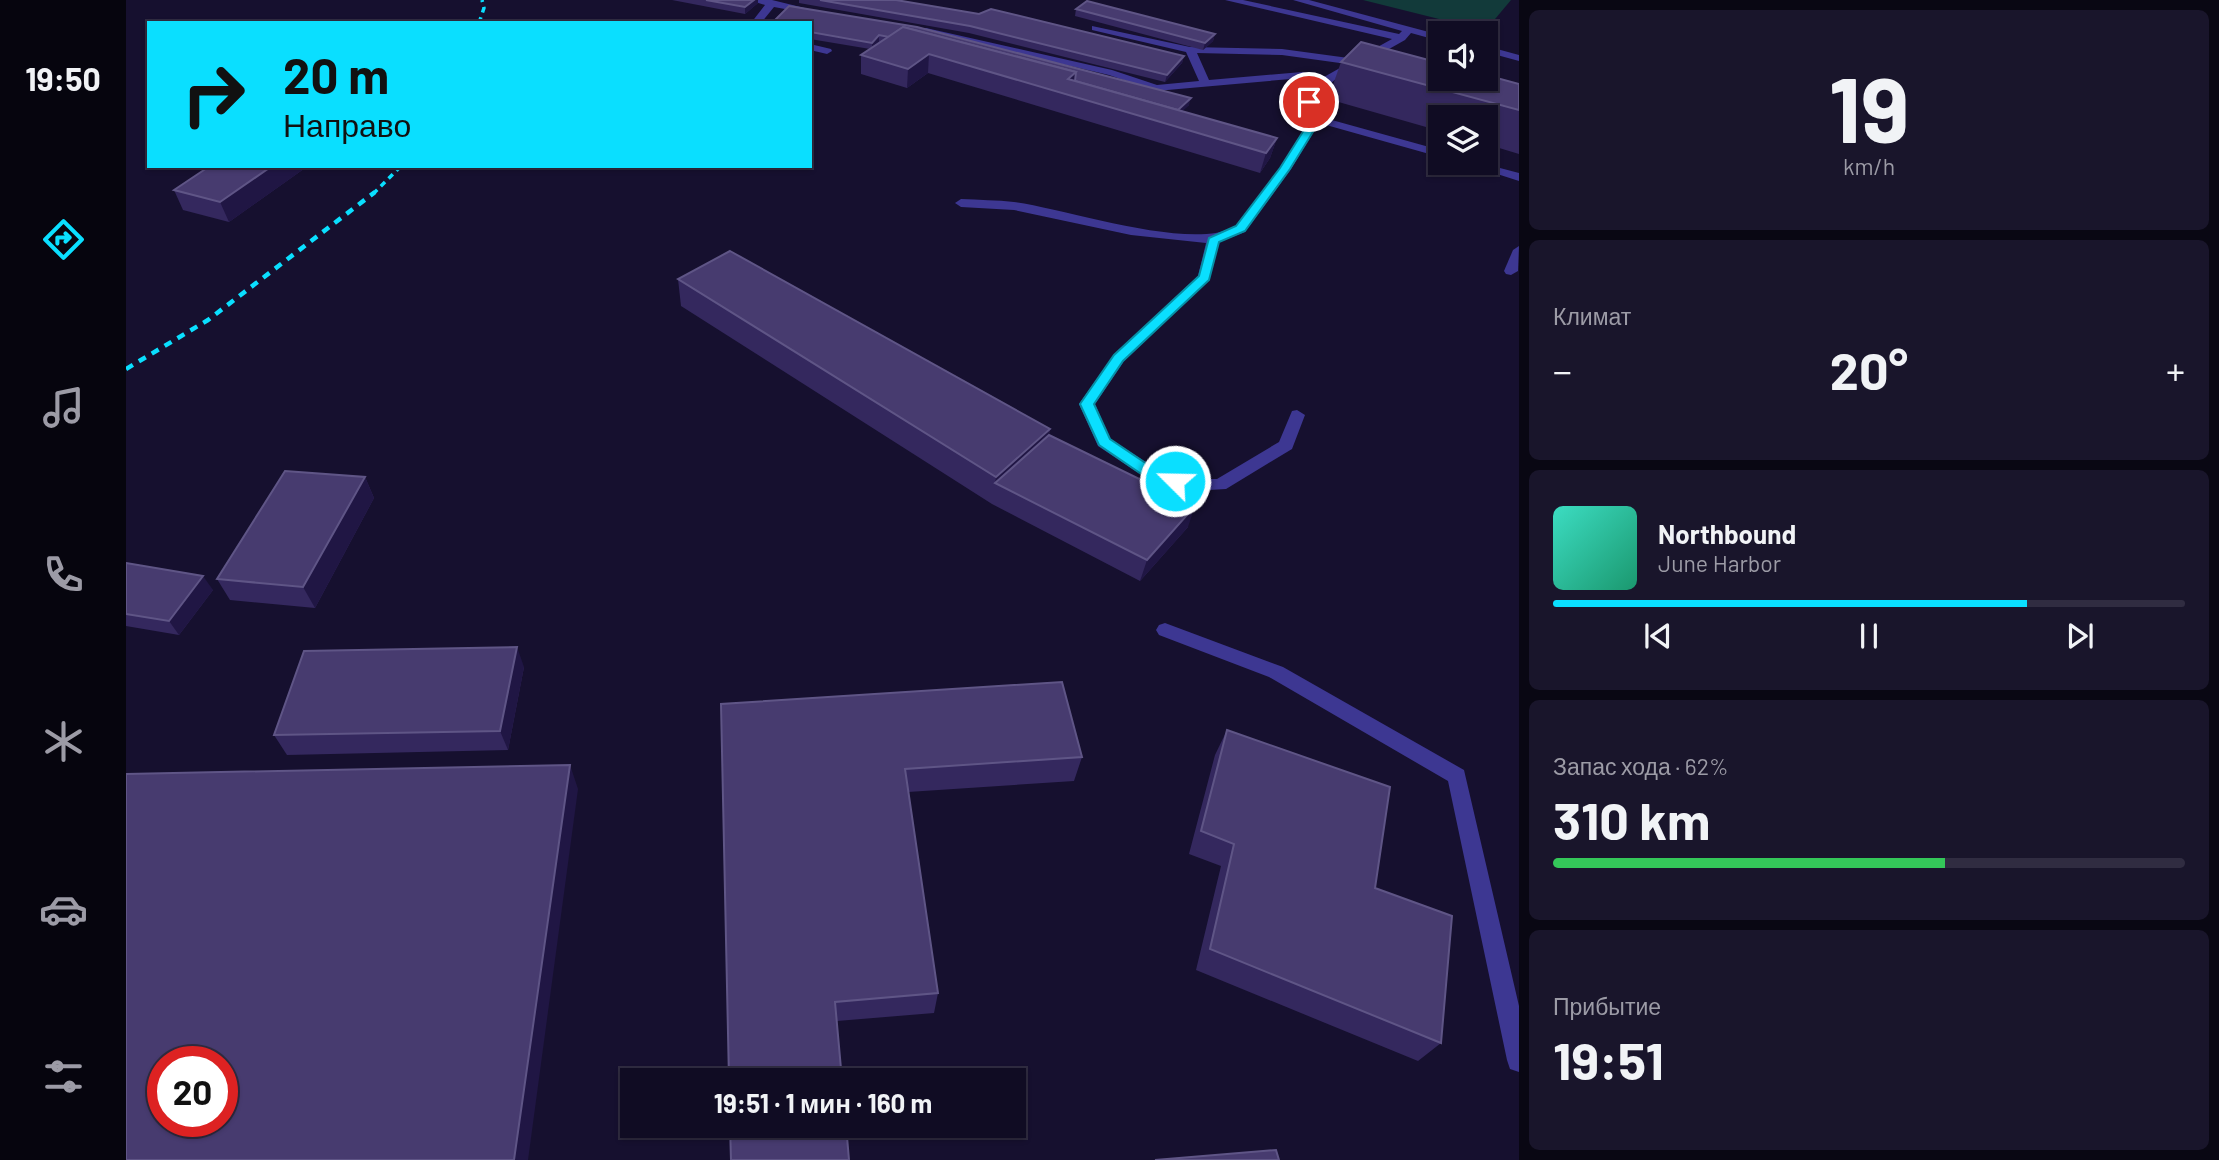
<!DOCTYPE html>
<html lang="ru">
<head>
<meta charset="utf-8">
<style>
	:root { --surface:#100c23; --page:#19152b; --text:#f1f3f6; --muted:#9c9ba6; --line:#302c41; --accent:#0adfff }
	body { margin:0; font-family:Barlow,sans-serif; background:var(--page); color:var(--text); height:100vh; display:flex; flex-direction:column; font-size:26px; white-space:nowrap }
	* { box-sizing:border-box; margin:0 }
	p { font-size:23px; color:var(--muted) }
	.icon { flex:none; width:38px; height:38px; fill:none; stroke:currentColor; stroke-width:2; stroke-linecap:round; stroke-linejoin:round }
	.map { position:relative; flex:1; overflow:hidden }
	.sheet { display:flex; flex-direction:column; gap:10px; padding:10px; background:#090713; width:700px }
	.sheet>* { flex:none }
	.guide { position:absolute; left:21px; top:21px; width:665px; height:147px; border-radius:0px; box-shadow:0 2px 5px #0004,0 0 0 2px var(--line); background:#0adfff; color:#111; overflow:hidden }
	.controls { position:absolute; left:1302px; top:21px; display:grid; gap:14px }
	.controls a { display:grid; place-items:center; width:70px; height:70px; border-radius:0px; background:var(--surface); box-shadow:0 2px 5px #0004,0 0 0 2px var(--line); font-size:35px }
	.speed { position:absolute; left:21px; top:1046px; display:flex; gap:14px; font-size:35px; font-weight:700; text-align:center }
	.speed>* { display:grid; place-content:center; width:91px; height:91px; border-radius:50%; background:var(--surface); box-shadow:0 2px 5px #0004,0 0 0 2px var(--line); line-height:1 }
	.speed .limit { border:10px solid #d22; background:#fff; color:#111 }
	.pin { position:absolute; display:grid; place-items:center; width:60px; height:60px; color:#fff; margin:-30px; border:4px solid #fff; border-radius:50%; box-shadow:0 2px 7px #0007 }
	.me { position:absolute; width:77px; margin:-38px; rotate:293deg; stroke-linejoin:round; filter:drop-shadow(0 0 5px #0008) }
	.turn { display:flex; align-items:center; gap:24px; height:147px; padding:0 21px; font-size:32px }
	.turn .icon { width:91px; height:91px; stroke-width:2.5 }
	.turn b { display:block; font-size:49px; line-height:60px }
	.big { font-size:52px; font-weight:700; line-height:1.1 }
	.sheet .widget { flex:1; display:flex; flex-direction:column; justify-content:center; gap:10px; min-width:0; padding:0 24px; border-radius:10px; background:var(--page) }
	.sheet .dial { align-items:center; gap:0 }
	.dial b { font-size:91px; line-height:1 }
	.song { display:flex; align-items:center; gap:21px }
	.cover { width:84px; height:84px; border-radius:10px; background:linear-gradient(135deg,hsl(170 70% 55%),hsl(160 70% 35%)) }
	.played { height:7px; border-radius:4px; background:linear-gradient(90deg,var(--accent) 75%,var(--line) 75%) }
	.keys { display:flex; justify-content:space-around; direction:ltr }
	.heat { display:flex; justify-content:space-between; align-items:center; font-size:38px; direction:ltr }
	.charge { height:10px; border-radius:5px; background:linear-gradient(90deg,#34c759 62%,var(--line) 0) }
	.trip { position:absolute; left:494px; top:1068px; width:406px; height:70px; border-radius:0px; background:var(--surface); box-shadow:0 2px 5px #0004,0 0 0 2px var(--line); font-weight:700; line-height:70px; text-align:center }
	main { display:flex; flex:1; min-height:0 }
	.tab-bar { display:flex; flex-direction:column; width:126px; justify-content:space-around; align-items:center; background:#06050e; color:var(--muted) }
	.tab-bar .icon { width:49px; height:49px }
	.tab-bar .current { color:var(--accent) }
	.tab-bar b { font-size:32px; color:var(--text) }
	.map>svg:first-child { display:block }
</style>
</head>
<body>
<main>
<nav class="tab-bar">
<b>19:50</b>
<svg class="icon current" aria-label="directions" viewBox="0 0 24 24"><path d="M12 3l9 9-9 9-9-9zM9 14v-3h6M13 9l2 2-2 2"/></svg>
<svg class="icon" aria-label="music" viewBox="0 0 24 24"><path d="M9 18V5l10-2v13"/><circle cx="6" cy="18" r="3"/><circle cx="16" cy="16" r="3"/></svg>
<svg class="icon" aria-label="phone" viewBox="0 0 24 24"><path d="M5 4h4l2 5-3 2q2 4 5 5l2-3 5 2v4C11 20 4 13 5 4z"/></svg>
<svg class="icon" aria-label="climate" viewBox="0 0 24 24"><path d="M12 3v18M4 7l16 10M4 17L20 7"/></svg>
<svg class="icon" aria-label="car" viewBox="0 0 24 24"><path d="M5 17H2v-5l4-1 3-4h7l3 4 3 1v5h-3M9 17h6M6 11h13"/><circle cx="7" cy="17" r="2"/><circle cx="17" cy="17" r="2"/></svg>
<svg class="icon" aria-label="filters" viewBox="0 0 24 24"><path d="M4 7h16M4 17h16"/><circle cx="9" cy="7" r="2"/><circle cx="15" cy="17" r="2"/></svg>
</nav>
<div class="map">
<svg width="1393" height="1160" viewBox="0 0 1393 1160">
	<rect width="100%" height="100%" fill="#16102f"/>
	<!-- green -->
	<path fill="#123a3a" d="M1237 0H1385L1364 25 1341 26Z"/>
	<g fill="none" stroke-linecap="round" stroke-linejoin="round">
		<!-- lane -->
		<g fill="#3d3792" fill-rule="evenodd">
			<path d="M623 0H646L691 11 686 14 648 7 635 23H625L639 5Z"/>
			<path d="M1099 0H1117L1273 34 1276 31 1167 0H1183L1314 35V41L1285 33 1279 40 1240 62V65C1218 67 1201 86 1189 102L1195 117 1314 150V157L1193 123 1165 169 1119 232 1093 242 1083 280 998 361 969 404 984 439 1037 473 1066 479H1091L1153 442 1166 411 1171 410 1179 415 1166 449 1100 489 1066 491 1026 482 972 446 953 404 988 355 1072 276 1080 243 1005 235 888 210 835 207 829 203 835 199C853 200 871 200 888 202 940 209 1064 251 1108 227 1124 219 1172 139 1184 119L1178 102 1192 83 1176 78 1030 91 983 75 795 31 800 28 986 70 1031 85 1073 81 1060 52 966 30V26L1064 47 1156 49 1230 59 1266 39ZM1071 53 1156 55 1221 64 1198 77 1176 72 1083 80Z"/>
			<path d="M684 44 705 49 706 51 701 54 684 50Z"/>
			<path d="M1360 46 1393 55V61L1360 52Z"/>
			<path d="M1337 163H1355L1393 173V181Z"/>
			<path d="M1393 246 1392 271 1385 275 1380 274 1378 271 1387 250Z"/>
			<path d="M1039 623 1157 667 1338 770 1393 1006V1072L1384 1069 1381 1060 1322 781 1143 677 1033 635 1030 630 1033 625Z"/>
		</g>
		<!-- rail-far1 -->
		<g stroke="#0adfff" stroke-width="3.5" stroke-dasharray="6 5" stroke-linecap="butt">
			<path d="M353 23 358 8 356 0"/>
			<path d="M247 194 275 166"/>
		</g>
		<!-- rail -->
		<path stroke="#0adfff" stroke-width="4.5" stroke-dasharray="8 7" stroke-linecap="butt" d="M0 369 82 320 249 192"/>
	</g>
	<!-- wall -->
	<g fill="#34285e">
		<path d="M546 0H632V3L619 14Z"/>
		<path d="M673 0H770L1058 56 1056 63 1039 82 843 33 673 3Z"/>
		<path d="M663 6 1063 105 1056 111 1151 138 1144 158 1134 173 802 73 781 88 735 74V55L744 49 684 39V23Z"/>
		<path d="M950 9 1089 34 1087 41 1077 50 949 16Z"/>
		<path d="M1215 62 1393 84V154L1360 144V117H1314V131L1202 99Z"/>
		<path d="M84 166H182L103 222 57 210 48 190Z"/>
		<path d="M552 279 924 429 923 435 1062 527 1014 581 866 504 555 306Z"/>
		<path d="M239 477 248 498 189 608 104 600 91 579Z"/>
		<path d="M0 563 87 590 53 635 0 626Z"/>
		<path d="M398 667 382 750 161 755 148 735Z"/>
		<path d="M595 704 956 757 948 781 782 792 812 993 808 1013 711 1021Z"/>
		<path d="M1101 730 1249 888 1315 1043 1292 1061 1070 970 1095 866 1063 854 1089 755Z"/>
	</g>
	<!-- shaded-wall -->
	<g fill="#201644">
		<path d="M628 0H632V3L619 14V7Z"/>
		<path d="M1089 34 1087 41 1077 50 1079 43Z"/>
		<path d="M753 35V42L746 50V43Z"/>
		<path d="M803 54 802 73 781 88 782 69Z"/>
		<path d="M1058 56 1056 63 1039 82 1041 75Z"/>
		<path d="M950 72 947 91 942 79Z"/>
		<path d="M1065 98 1063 105 1048 119 1050 112Z"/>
		<path d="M1151 138 1144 158 1134 173 1140 153Z"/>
		<path d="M146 166H182L103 222 94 202Z"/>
		<path d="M924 429 919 456 869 483 870 477Z"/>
		<path d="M239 477 248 498 189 608 177 587Z"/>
		<path d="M1069 506 1062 527 1014 581 1021 560Z"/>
		<path d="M77 576 87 590 53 635 43 621Z"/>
		<path d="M391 647 398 667 382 750 374 731Z"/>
		<path d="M444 765 452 789 402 1160H388Z"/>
	</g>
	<!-- building -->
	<g fill="#473b6f" stroke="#5f5586" stroke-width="2" fill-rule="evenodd">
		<path d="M580 0H628L619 7Z"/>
		<path d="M694 0H770L853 14 865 9 1058 56 1041 75 844 26Z"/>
		<path d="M961 1 1089 34 1079 43 950 9Z"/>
		<path d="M663 6 791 27 1065 98 1052 110 949 81 950 72 777 27 763 37 753 35 746 43 684 32V23H646Z"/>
		<path d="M777 27 950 72 942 79 1151 138 1140 153 803 54 782 69 735 55Z"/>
		<path d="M1235 42 1314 63V79H1360V75L1393 84V110L1215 62Z"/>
		<path d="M84 166H146L94 202 48 190Z"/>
		<path d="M604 251 924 429 870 477 552 279Z"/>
		<path d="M923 435 1069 506 1021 560 869 483Z"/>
		<path d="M159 471 239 477 177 587 91 579Z"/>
		<path d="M0 563 77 576 43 621 0 614Z"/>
		<path d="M391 647 374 731 148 735 178 651Z"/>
		<path d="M936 682 956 757 779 769 812 993 709 1002 716 1080H603L595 704Z"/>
		<path d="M1101 730 1264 787 1249 888 1326 916 1315 1043 1084 949 1108 844 1075 831Z"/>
		<path d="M444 765 388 1160H0V774ZM37 1062H96V1122H37Z"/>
		<path d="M604 1125H720L723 1160H605Z"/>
		<path d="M1150 1150 1153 1160H1029Z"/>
	</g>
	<!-- route -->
	<path fill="#0adfff" stroke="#0691a6" stroke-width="2" d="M1183 99 1188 102 1195 119 1164 169 1119 231 1093 242 1083 280 997 361 968 404 984 439 1036 474 1054 478 1056 481 1049 487 1027 482 973 445 954 404 988 355 1073 276 1083 238 1110 226 1154 168 1185 119 1178 102Z"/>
</svg>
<div class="controls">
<a><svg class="icon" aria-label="sound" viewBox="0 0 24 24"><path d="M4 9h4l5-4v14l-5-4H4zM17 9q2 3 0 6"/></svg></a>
<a><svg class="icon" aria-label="layers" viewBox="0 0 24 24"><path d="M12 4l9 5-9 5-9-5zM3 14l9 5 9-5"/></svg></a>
</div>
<div class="speed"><div class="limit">20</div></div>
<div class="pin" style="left:1183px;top:102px;background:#d93025"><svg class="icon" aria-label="arrive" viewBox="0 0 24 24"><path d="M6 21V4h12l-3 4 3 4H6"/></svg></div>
<svg class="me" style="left:1049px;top:481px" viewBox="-20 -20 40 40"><circle r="17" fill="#0adfff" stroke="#fff" stroke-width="3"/><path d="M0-11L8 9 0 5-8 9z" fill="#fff"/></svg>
<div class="trip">19:51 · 1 мин · 160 m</div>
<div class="guide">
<div class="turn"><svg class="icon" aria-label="right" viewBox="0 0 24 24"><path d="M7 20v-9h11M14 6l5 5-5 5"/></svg><div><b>20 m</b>Направо</div></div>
</div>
</div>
<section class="sheet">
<div class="widget dial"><b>19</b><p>km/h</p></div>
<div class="widget"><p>Климат</p>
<div class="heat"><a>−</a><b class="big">20°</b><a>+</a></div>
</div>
<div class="widget">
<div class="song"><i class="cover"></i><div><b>Northbound</b><p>June Harbor</p></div></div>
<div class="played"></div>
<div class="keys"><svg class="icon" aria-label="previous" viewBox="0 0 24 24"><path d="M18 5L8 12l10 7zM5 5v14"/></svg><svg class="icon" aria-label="pause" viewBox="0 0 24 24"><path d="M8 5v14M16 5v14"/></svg><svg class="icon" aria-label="next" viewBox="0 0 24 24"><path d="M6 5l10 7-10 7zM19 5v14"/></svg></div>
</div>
<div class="widget"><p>Запас хода · 62%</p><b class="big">310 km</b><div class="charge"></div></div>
<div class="widget"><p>Прибытие</p><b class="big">19:51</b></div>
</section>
</main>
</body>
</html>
